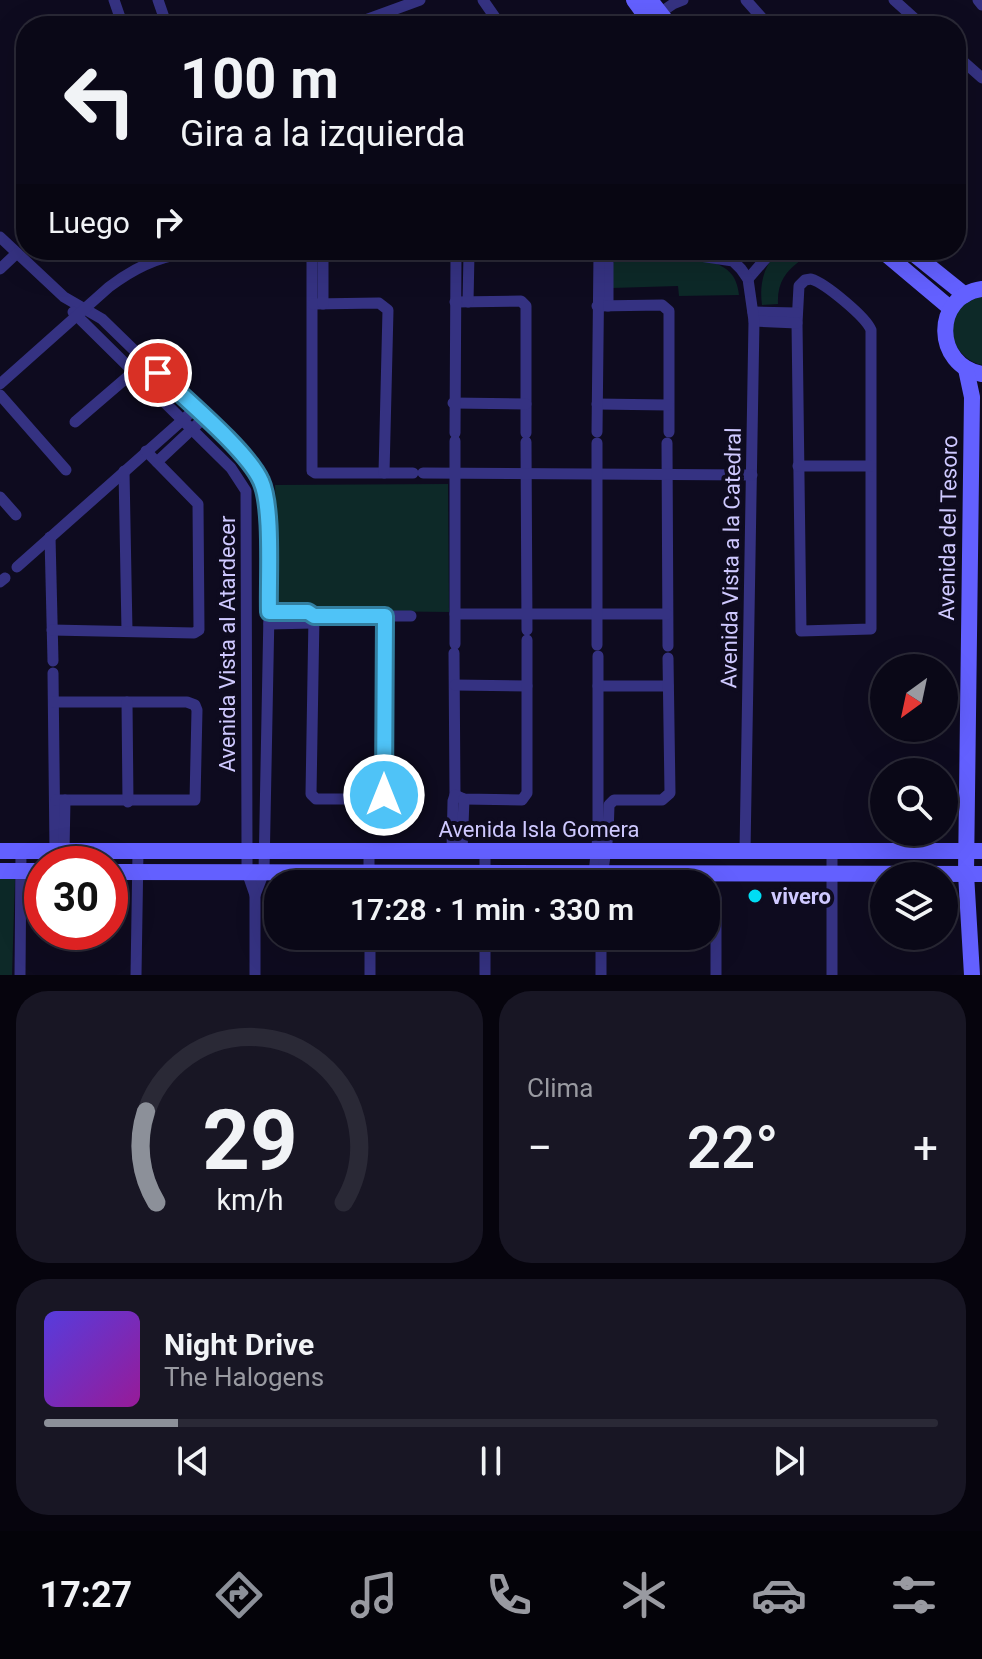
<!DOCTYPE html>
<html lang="es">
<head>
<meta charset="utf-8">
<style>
	:root { --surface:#0a0817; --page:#181624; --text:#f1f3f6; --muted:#999aa1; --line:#2a2936; --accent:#8c9099 }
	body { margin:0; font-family:Roboto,sans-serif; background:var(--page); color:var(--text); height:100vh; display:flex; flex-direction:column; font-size:30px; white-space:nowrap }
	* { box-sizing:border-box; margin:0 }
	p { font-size:26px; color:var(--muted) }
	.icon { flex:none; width:44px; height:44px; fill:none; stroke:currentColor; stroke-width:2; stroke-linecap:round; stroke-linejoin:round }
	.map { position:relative; height:975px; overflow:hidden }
	.sheet { display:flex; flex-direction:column; gap:16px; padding:16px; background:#06040d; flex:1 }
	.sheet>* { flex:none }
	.top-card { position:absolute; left:16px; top:16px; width:950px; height:244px; border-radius:32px; box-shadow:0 8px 32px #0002,0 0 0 2px var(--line); background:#0a0817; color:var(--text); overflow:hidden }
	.needle { width:52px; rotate:213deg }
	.controls { position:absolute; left:870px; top:654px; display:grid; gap:16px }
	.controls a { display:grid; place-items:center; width:88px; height:88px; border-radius:50%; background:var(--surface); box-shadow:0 8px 32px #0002,0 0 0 2px var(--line); font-size:40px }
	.speed { position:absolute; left:24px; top:846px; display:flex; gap:16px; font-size:40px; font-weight:700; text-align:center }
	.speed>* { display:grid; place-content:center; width:104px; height:104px; border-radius:50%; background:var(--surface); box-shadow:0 8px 32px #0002,0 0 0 2px var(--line); line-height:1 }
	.speed .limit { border:12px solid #d22; background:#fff; color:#111 }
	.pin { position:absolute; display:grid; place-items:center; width:68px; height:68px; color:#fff; margin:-34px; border:4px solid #fff; border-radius:50%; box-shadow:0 2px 8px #0007 }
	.me { position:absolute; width:88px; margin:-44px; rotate:0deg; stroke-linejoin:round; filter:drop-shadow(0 0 6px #0008) }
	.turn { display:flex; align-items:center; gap:28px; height:168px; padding:0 32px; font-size:36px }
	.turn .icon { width:104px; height:104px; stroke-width:2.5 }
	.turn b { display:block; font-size:56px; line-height:68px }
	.then { display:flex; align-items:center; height:76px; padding:0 32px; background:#0003; gap:16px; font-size:30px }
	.big { font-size:60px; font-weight:600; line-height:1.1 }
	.sheet .card { flex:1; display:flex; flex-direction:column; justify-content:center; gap:12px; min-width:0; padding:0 28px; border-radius:32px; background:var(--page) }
	.sheet .dial { align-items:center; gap:0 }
	.dial svg { height:208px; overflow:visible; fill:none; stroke:var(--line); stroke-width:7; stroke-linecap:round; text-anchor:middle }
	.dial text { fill:var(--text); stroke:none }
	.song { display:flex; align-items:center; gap:24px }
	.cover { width:96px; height:96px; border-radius:12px; background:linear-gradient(135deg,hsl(250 70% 55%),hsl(300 70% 35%)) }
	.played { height:8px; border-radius:4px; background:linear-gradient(90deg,var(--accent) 15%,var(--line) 15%) }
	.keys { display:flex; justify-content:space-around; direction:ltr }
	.heat { display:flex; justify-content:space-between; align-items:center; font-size:44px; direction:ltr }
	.sheet .tiles { flex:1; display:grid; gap:16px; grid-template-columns:1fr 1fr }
	.card:last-child { grid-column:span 2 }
	.trip { position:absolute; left:264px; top:870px; width:456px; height:80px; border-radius:32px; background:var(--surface); box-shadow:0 8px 32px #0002,0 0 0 2px var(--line); font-weight:600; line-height:80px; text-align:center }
	.menu { display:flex; height:128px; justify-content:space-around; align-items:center; background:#040309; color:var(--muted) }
	.menu .icon { width:56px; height:56px }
	.menu .active { color:var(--accent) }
	.menu b { font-size:36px; color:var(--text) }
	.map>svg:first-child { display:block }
</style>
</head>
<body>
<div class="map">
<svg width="982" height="975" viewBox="0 0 982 975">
	<rect width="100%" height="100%" fill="#0e0b1f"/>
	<!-- green -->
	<g fill="#0d2928">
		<path d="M778 250H814L805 262 801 260C785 272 777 283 778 304L762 305C759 283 764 267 778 250Z"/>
		<path d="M615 261H706C726 265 737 274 739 295L679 296 678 286 612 288 611 265Z"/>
		<path d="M982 294V365C958 360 941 329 959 308 965 302 974 298 982 294Z"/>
		<path d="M448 484 449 612 279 610 275 485Z"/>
		<path d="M0 879H15L12 975H0Z"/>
	</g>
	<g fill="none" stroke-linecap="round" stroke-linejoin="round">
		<!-- street -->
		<g stroke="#353282" stroke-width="11">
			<path d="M114 0 123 26"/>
			<path d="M158 0 167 26"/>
			<path d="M483 0 501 26"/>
			<path d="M746 0 769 26"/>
			<path d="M894 0 923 26"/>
			<path d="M978 0 982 5"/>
			<path d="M349 26 420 0"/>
			<path d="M641 26 673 4 683 0"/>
			<path d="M956 55 982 78"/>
			<path d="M0 237 64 297 102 319 249 462 262 482 267 501 269 612 264 872 255 895"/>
			<path d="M312 254V471L315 473H413"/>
			<path d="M608 254V306"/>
			<path d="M0 269 17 253"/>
			<path d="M748 279 773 250"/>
			<path d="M811 279C825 283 866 317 871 330V629L801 631 797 323 799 286 805 280Z"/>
			<path d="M455 302 521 301 526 306V433"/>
			<path d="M468 302 469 254"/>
			<path d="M313 304 379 303 388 310 384 473"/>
			<path d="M323 304V254"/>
			<path d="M597 306 662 305 669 311V432"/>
			<path d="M73 312 231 468 246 491 247 851V872L255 895V975"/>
			<path d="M753 312 797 313"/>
			<path d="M754 321 797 323"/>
			<path d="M0 384 109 287C130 271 153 258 181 254L700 256 733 261 741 269 748 279 754 321 745 851"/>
			<path d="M0 395 66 470"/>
			<path d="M453 403 526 404"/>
			<path d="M597 404 668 405"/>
			<path d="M75 422 132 373"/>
			<path d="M597 432 599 254"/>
			<path d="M455 433 456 255"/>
			<path d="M526 442 527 630"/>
			<path d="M667 443 668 646"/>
			<path d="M157 462 204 418"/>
			<path d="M798 466H870"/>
			<path d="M124 471 127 631"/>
			<path d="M423 473 752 475"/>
			<path d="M0 497 16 515"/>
			<path d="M50 537 53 661"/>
			<path d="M17 567 195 409"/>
			<path d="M0 582 5 578"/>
			<path d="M269 612H308L314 616H411"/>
			<path d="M455 614H667"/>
			<path d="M314 616 311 794 316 799H380L384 795 385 616"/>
			<path d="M269 624 314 623"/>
			<path d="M52 630 194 633 199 630 198 504 146 451"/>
			<path d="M455 644V441"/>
			<path d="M597 645V443"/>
			<path d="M454 653 455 795"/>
			<path d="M53 673 55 851"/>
			<path d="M455 685 527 686"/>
			<path d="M598 686H668"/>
			<path d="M54 702H187L195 705 197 710 195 800H56"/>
			<path d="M127 702 128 802"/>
			<path d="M64 851 65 800"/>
			<path d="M369 851V884"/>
			<path d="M452 851 453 801 455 795 464 799 522 800 527 793V640"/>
			<path d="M462 851 464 799"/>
			<path d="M597 878 594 873 598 836V656"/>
			<path d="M485 884V851"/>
			<path d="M601 884 608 835 609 805 614 800H662L670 793 668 658"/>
			<path d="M601 936V975"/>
			<path d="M20 975 21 851"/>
			<path d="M136 975 138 851"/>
			<path d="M370 975V936"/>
			<path d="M485 975V936"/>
			<path d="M716 975V898"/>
			<path d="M832 975V851"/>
		</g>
		<!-- secondary -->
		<g stroke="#6360ff" stroke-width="16">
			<path d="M634 0 653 26"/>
			<path d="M650 0 670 26"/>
			<path d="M881 250 950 308"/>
			<path d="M909 250 965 295"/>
			<path d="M982 289C932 296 934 366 982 374"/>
			<path d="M966 369 972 397 966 874 972 975"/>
			<path d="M0 851H982"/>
			<path d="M0 871H42"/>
			<path d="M110 872 982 874"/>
		</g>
	</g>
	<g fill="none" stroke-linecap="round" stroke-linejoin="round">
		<!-- route casing -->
		<g stroke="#337fa1" stroke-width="20">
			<path id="route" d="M158 373C184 398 248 451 261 481 273 507 268 580 269 612H308L314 616H385L384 795"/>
		</g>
		<!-- route -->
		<use href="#route" stroke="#4fc3f7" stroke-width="14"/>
	</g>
	<!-- markers -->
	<circle fill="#00ddf4" stroke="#0e0b1f" stroke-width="3" cx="755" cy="896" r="8"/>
	<g text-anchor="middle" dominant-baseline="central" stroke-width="8" stroke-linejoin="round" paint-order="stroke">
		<!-- street labels -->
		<g font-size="22" fill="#cfc9ff" stroke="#0e0b1f">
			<text transform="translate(948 528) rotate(-89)">Avenida del Tesoro</text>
			<text transform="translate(731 558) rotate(-89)">Avenida Vista a la Catedral</text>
			<text transform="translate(227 644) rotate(-90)">Avenida Vista al Atardecer</text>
			<text x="539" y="829">Avenida Isla Gomera</text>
		</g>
		<!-- poi labels -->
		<g font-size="22" font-weight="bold" fill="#cfc9ff" stroke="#0e0b1f" text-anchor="start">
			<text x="771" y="896">vivero</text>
		</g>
	</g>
</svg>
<div class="controls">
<a><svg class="needle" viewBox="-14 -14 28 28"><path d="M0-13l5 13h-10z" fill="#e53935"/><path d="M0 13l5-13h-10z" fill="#999aa1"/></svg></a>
<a><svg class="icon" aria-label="search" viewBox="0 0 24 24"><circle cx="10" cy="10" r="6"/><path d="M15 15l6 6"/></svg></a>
<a><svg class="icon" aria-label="layers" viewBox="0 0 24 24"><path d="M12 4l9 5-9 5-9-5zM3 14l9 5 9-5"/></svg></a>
</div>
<div class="speed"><div class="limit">30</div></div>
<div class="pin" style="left:158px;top:373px;background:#d93025"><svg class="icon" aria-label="arrive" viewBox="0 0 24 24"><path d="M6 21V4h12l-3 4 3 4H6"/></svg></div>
<svg class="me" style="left:384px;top:795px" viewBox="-20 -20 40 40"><circle r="17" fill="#4fc3f7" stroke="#fff" stroke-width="3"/><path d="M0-11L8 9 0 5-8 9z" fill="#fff"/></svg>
<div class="trip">17:28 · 1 min · 330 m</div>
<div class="top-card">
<div class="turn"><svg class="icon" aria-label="left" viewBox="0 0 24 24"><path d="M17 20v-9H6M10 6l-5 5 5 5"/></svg><div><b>100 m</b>Gira a la izquierda</div></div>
<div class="then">Luego<svg class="icon" aria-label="right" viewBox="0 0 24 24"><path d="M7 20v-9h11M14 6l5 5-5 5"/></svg></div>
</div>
</div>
<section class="sheet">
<div class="tiles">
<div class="card dial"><svg viewBox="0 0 100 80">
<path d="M14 69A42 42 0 1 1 86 69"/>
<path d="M14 69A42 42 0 0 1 10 34" stroke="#8c9099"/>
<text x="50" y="56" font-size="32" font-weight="700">29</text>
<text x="50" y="72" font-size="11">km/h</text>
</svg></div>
<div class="card"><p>Clima</p>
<div class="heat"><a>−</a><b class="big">22°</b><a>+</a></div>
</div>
<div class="card">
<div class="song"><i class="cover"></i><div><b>Night Drive</b><p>The Halogens</p></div></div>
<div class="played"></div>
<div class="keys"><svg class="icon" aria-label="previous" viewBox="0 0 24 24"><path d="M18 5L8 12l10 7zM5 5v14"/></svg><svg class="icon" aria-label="pause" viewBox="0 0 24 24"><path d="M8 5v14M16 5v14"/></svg><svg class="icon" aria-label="next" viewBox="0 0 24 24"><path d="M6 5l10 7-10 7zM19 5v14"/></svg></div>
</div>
</div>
</section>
<nav class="menu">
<b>17:27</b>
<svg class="icon active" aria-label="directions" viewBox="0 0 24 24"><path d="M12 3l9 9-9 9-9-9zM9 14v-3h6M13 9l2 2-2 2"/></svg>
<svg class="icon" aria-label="music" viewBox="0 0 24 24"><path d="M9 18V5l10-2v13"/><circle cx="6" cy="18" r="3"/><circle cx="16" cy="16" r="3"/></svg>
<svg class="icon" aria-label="phone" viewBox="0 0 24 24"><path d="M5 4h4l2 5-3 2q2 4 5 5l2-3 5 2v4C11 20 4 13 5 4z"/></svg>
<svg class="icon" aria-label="climate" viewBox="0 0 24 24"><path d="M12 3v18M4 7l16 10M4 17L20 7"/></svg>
<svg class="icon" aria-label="car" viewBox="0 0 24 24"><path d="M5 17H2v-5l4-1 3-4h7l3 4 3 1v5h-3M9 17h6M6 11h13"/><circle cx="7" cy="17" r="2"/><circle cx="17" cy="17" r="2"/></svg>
<svg class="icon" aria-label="filters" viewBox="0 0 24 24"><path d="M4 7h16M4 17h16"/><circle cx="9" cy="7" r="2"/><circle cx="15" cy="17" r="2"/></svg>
</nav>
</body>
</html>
